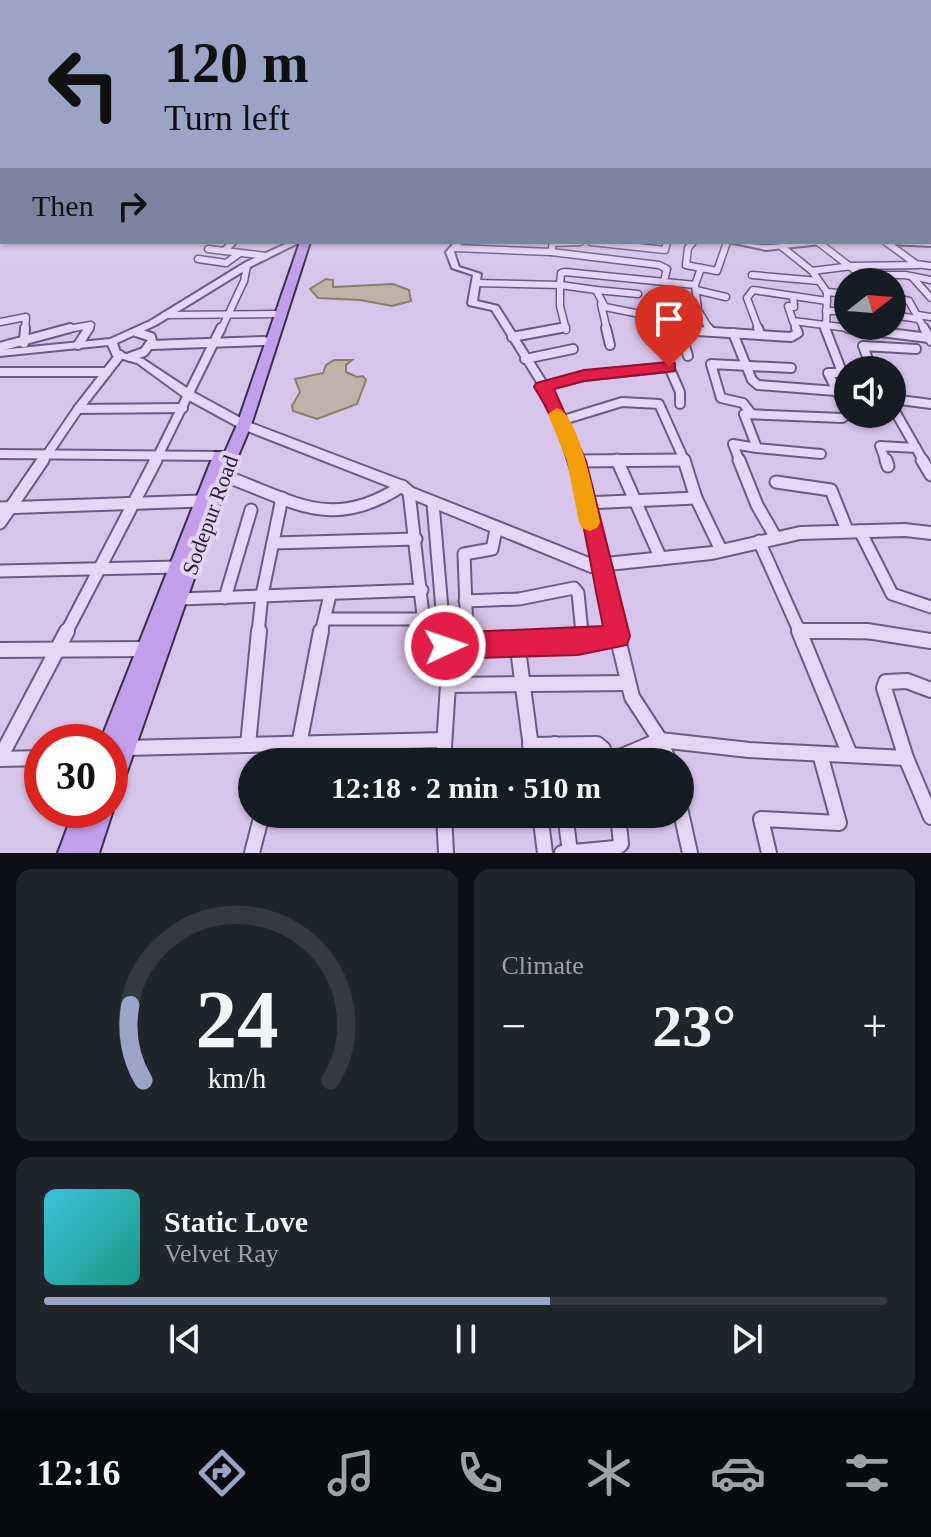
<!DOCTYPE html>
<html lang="en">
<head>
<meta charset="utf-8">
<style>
	:root { --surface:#171b24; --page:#20242c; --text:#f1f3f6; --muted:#9ea1a6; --line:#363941; --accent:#9aa4c7 }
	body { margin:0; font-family:"Times New Roman",serif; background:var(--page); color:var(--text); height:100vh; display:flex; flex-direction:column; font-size:30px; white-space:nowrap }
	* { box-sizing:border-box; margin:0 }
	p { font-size:26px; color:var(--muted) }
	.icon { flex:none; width:44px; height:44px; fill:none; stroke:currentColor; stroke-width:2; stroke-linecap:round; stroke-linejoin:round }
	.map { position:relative; height:853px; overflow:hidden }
	.side { display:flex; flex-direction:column; gap:16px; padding:16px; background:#0d0f14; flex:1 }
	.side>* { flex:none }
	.banner { position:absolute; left:0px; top:0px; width:932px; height:244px; box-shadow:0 2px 6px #0004; background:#9aa4c7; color:#111; overflow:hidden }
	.needle { width:52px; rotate:73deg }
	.controls { position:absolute; left:834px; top:268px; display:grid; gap:16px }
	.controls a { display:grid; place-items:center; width:72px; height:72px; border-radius:50%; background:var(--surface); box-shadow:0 2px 6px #0004; font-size:40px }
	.speed { position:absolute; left:24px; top:724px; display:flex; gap:16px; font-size:40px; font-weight:700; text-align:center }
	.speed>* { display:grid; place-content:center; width:104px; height:104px; border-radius:50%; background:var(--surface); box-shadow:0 2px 6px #0004; line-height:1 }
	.speed .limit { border:12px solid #d22; background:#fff; color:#111 }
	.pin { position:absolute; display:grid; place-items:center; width:68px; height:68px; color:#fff; margin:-82px -34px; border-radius:50% 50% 50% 0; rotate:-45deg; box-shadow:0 0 8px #0007 }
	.pin .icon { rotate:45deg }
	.me { position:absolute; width:88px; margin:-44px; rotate:87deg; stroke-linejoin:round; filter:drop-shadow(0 0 6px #0008) }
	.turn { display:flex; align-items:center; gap:28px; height:168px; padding:0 32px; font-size:36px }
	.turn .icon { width:104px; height:104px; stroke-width:2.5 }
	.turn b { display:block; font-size:56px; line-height:68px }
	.then { display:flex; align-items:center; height:76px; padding:0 32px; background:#0003; gap:16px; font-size:30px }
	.big { font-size:60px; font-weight:600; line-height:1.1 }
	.side .card { flex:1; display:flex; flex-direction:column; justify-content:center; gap:12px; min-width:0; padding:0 28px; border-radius:16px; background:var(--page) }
	.side .dial { align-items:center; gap:0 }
	.dial svg { height:208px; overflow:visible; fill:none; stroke:var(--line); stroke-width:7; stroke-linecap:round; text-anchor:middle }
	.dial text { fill:var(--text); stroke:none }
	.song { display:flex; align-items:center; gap:24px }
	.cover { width:96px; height:96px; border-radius:12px; background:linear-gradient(135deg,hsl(190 70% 55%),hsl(170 70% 35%)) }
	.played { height:8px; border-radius:4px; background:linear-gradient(90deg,var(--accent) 60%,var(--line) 60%) }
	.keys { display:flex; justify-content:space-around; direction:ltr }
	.heat { display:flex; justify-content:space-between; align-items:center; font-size:44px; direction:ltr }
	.side .tiles { flex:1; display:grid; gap:16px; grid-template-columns:1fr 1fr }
	.card:last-child { grid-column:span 2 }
	.trip { position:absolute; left:238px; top:748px; width:456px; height:80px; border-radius:40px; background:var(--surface); box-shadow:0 2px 6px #0004; font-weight:600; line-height:80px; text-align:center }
	.tabs { display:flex; height:128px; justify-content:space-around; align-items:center; background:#090b0e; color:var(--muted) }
	.tabs .icon { width:56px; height:56px }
	.tabs .on { color:var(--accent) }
	.tabs b { font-size:36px; color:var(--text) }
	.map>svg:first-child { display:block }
</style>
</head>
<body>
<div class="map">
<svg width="931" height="853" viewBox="0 0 931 853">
	<rect width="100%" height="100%" fill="#d7c4ea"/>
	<!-- water -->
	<g fill="#beb1a5" stroke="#8b7d6d" stroke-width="2">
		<path d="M326 279 333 280V287L393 284 409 290 411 301 392 306 360 300 318 298 310 289Z"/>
		<path d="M334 360H352L346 365V372L357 377 363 376 366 380 357 404 317 419 293 411 292 406 300 392 295 379 323 373 326 365Z"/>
	</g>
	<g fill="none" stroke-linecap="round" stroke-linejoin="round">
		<!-- minor-far3 casing -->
		<g stroke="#695c83" stroke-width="9">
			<g id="minor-far3">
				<path d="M591 242 665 250 667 242"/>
				<path d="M693 242 688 248 686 265 701 268"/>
				<path d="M818 242 870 282"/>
				<path d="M886 242 916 264 931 266"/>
				<path d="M782 247 812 271 827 292 826 330"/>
				<path d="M455 248 551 252 659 265 667 269 664 281"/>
				<path d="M208 249 266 256"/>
				<path d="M224 251 233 242"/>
				<path d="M551 252 553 243 580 242"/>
				<path d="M198 259 226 263 240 253"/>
				<path d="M812 271 852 266 918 265"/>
				<path d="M752 275 819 281"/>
				<path d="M861 275H905L931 280"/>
				<path d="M913 278 931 298"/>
				<path d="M475 283 560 285 561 273 565 272 695 285 698 310 710 330"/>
				<path d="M695 285 701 268 717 271 727 242"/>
				<path d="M596 290 638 294"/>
				<path d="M696 290 726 297"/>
				<path d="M827 292 848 294"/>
				<path d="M793 296 794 307 788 306 793 321"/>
				<path d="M892 297 909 301 925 330"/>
				<path d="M601 304 607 330"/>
				<path d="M826 311H848"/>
				<path d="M165 315 275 314"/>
				<path d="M892 315 919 319"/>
				<path d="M918 315 931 317"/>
				<path d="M0 322 26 317 25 330"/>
				<path d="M62 330 91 325 88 330"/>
				<path d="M221 330 244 281 247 266"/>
				<path d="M551 330 566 327"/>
				<path d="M566 330 560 306V285L596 290 605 307 640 314 647 327 679 330"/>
				<path d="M759 330 747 298 753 290 827 301"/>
				<path d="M797 330 793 321 864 330"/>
			</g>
		</g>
		<!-- minor-far2 casing -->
		<g stroke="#695c83" stroke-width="12">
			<g id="minor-far2">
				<path d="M606 328 610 345"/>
				<path d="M650 328 791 337 798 333 796 328"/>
				<path d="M708 328 711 331"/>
				<path d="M758 328 760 334"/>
				<path d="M825 328 842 372"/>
				<path d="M848 328 929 338"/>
				<path d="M924 328 931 341"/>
				<path d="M680 329 688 356"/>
				<path d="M733 333 752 380 758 385 836 391"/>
				<path d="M512 337 561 328"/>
				<path d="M24 343 25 328"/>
				<path d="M78 345 89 328"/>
				<path d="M151 345 264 341"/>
				<path d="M0 347 70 328"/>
				<path d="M130 357 144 352 152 341 151 337 136 332"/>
				<path d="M525 359 573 349"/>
				<path d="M872 370 863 346 916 349"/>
				<path d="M0 372H107"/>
				<path d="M848 373H828L848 413"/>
				<path d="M542 387 584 376 669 367 680 392V404"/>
				<path d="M892 399 931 404"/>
				<path d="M892 406 924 462"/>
				<path d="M78 409 120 355"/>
				<path d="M750 412 743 403 721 398 711 364 791 368"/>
				<path d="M560 421 622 402 659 404 685 462"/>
				<path d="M821 454 757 448 744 414 842 418 848 414"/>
				<path d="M577 461 684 460"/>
				<path d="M42 462 78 409 183 408"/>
				<path d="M155 462 221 328"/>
				<path d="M740 462 733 444 757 448"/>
				<path d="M886 462 880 446 916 448"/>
			</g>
		</g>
		<!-- minor-far1 casing -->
		<g stroke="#695c83" stroke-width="15">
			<g id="minor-far1">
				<path d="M617 460 661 559"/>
				<path d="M684 460 696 498 721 550"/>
				<path d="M739 460 757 505 776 538"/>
				<path d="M886 460 888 466"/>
				<path d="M922 460 931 475"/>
				<path d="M577 461 684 460"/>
				<path d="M222 475C293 500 330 533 402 486"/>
				<path d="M776 482 831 490 847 530"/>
				<path d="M409 492 425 633"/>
				<path d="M433 503 444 633"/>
				<path d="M585 503 696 498"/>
				<path d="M0 508 201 501"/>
				<path d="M0 523 43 460"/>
				<path d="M860 531 892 594 931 607"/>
				<path d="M759 541 797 626 803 632 878 633"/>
				<path d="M273 543 416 539"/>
				<path d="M600 565 616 633"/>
				<path d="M0 571 177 567"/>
				<path d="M225 598 251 510"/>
				<path d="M179 599 422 590"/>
				<path d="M465 601 519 599 574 588 578 593 582 633"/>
				<path d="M326 619H424"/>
				<path d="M66 633 156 460"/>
				<path d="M258 633 262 595 282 498"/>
				<path d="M321 633 330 595"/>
				<path d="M467 633 464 554 492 549 496 530"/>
			</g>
		</g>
		<!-- minor casing -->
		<g stroke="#695c83" stroke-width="18">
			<g id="minor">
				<path d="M425 631 426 640 450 650 448 685"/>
				<path d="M444 631 445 646 517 642"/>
				<path d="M467 631V645"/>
				<path d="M582 631 583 642"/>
				<path d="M616 631 632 697 660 740 669 762"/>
				<path d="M799 631 850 755"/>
				<path d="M802 631H867L931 641"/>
				<path d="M0 650 146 649"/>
				<path d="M555 744 558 762"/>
				<path d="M248 745 259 631"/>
				<path d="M299 745 321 631"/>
				<path d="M530 745 597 744 603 749 608 762"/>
				<path d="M125 748 443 740"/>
				<path d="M0 758 67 631"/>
				<path d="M906 758 931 817"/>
				<path d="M0 759 42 758"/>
				<path d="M275 762 280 745"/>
				<path d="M443 762 448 685 627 683"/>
				<path d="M533 762 517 642H578L618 636"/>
				<path d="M608 762 660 740 749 750 906 758 884 688 886 682 907 681 931 690"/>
				<path d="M680 808 690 853"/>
				<path d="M444 814 446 853"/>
				<path d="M540 814 545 853"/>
				<path d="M565 814 570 852"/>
				<path d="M252 853 262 814"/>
				<path d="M562 853 616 848 621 844 618 814"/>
				<path d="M769 853 761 819 839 823 820 754"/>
			</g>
		</g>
		<!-- tertiary casing -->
		<g stroke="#695c83" stroke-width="4">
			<g id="tertiary">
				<path d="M930 148H931V152L930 151Z"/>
				<rect x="930" y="233" width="1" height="4"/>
				<path d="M290 242H300L252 266 156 325 117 343 120 352 143 359 193 392 248 422 406 482 413 488 592 559 571 461 546 397 492 310 469 305 468 303 473 275 452 268 446 252 455 242H463L454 252 459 267 481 274 477 301 498 306 556 397 583 461 605 558 712 547 800 527 905 524 931 527V539L905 536 800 539 712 559 590 572 405 496 398 490 240 428 185 398 137 363 113 356 108 345 0 356V350L110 339 150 321 246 262Z"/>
				<path d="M729 242C743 242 757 246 770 245 788 244 806 242 825 242L821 244 766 250Z"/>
				<path d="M886 242H931V246L890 244Z"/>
				<path d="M0 450 220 452 224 453 226 456 224 459 220 460 0 458Z"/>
			</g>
		</g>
		<!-- primary casing -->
		<g stroke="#383051" stroke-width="4">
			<g id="primary">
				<path d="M300 242H310L251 425 230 475 122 786 118 794 110 798V742H100L213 456 215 452H225L237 425Z"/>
				<path d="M110 803 113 810 99 853H58L74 810H110Z"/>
			</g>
		</g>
		<!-- minor-far3 -->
		<use href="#minor-far3" stroke="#e6d6f6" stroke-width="6"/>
		<!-- minor-far2 -->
		<use href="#minor-far2" stroke="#e6d6f6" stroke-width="8"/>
		<!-- minor-far1 -->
		<use href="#minor-far1" stroke="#e6d6f6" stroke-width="11"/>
		<!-- minor -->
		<use href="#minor" stroke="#e6d6f6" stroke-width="14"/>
		<!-- tertiary -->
		<use href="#tertiary" fill="#e6d6f6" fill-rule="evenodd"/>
		<!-- primary -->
		<use href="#primary" fill="#c39eeb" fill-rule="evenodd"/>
	</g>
	<!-- sky -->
	<linearGradient id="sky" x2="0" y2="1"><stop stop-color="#97b3cd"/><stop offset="0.55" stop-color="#ede4f6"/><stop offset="1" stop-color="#ede4f6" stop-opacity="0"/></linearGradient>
	<rect width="931" height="268" fill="url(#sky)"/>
	<!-- route -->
	<path fill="#e11d48" stroke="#92132f" stroke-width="2" d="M669 362 675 363V371L584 381 554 389 586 461 630 636 627 645 578 655 445 659 436 655 432 646 436 637 445 633 603 626C586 549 577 452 534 387L536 383 584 370Z"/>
	<!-- slow -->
	<path fill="#f59e0b" d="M557 408C579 414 595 499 600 522L597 528 590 531 582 528 579 522 567 461 548 414Z"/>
	<g text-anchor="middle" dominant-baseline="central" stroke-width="8" stroke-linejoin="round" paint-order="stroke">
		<!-- street labels -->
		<g font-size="22" fill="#251f34" stroke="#e3d2f2">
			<text transform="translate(210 515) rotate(-70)">Sodepur Road</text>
		</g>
	</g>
</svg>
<div class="controls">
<a><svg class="needle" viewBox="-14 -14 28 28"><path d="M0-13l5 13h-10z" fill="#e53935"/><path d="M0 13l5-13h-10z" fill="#9ea1a6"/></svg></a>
<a><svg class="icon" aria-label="sound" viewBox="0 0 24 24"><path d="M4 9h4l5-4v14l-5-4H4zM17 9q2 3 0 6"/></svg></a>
</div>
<div class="speed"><div class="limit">30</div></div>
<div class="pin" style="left:669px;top:367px;background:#d93025"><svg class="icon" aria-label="arrive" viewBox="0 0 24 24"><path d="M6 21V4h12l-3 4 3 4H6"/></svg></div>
<svg class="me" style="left:445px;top:646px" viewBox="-20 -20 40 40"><circle r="17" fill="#e11d48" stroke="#fff" stroke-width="3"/><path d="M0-11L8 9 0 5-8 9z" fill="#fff"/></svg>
<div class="trip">12:18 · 2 min · 510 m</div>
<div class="banner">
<div class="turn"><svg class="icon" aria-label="left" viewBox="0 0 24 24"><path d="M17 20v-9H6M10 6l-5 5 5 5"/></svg><div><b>120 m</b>Turn left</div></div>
<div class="then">Then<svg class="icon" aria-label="right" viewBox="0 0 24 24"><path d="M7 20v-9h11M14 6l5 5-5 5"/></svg></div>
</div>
</div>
<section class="side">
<div class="tiles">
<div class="card dial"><svg viewBox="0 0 100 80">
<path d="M14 69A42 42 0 1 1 86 69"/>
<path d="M14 69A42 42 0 0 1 9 40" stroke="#9aa4c7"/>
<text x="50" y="56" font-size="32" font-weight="700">24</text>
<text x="50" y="72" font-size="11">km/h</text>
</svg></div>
<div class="card"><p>Climate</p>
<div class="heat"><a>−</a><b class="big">23°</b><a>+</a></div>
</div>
<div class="card">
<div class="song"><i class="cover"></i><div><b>Static Love</b><p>Velvet Ray</p></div></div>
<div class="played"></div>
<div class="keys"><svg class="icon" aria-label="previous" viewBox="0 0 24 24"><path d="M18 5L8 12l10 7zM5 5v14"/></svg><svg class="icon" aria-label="pause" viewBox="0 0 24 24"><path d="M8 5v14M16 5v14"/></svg><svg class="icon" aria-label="next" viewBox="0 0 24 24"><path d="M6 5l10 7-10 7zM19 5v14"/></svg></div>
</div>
</div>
</section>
<nav class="tabs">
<b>12:16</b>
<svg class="icon on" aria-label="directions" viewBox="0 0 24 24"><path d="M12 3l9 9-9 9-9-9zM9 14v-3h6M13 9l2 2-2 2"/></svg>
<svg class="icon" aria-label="music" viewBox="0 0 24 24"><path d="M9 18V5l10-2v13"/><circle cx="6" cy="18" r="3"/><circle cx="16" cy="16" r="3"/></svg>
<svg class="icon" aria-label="phone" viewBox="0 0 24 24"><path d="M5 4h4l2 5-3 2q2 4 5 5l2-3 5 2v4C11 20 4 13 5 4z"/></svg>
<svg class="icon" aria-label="climate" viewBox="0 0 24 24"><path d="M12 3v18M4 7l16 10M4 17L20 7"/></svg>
<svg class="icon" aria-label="car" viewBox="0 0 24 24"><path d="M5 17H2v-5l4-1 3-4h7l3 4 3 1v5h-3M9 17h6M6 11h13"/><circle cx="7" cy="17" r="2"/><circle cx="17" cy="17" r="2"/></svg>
<svg class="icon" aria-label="filters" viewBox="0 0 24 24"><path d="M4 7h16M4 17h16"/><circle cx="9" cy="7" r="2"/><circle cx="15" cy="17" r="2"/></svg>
</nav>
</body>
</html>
